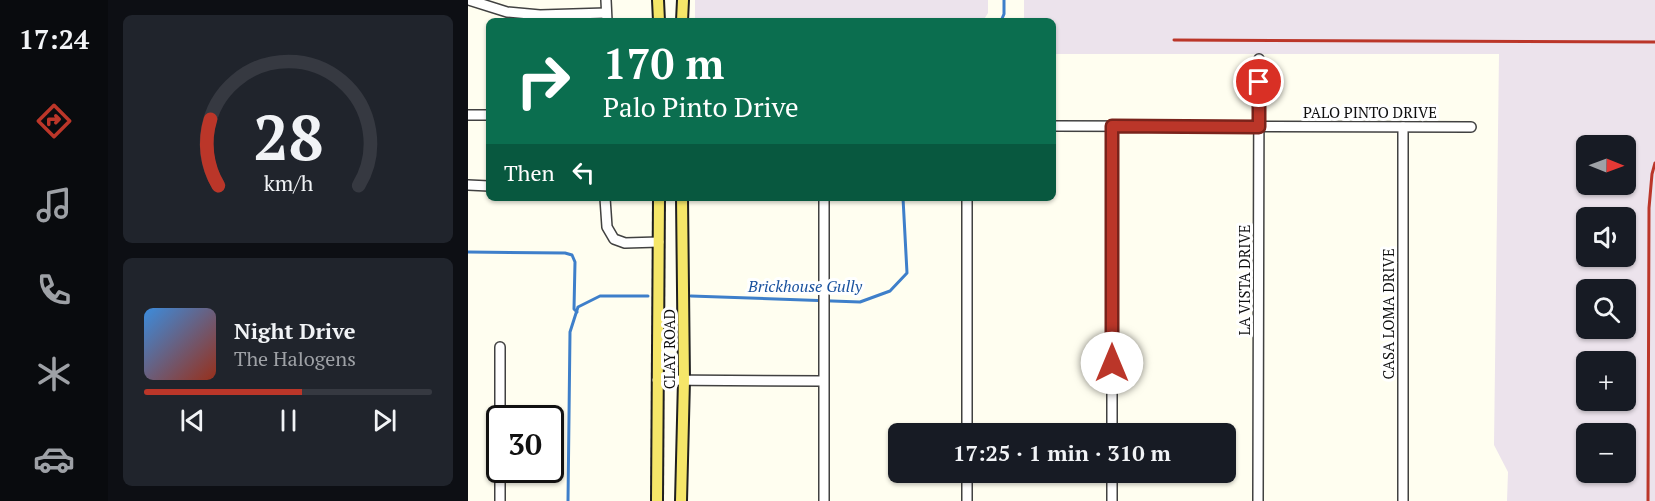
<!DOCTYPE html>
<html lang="en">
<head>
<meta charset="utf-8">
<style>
	:root { --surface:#171b24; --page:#20242c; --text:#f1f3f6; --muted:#9ea1a6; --line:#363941; --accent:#bb3629 }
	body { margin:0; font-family:"PT Serif",serif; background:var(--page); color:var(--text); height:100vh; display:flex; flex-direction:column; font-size:22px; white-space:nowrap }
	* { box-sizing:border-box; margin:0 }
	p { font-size:20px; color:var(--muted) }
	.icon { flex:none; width:33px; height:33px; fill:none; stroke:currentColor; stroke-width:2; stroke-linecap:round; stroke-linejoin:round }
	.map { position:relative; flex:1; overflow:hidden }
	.side { display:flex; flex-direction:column; gap:15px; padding:15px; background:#0d0f14; width:360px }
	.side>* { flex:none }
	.banner { position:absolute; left:18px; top:18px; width:570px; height:183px; border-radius:9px; box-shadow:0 2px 4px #0004; background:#0b6e4f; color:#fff; overflow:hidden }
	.needle { width:39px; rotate:91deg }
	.buttons { position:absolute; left:1108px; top:135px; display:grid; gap:12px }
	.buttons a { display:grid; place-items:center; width:60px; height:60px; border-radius:9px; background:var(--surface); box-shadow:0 2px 4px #0004; font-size:30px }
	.speed { position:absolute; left:18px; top:405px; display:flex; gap:12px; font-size:30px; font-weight:700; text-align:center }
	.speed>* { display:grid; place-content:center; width:78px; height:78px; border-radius:50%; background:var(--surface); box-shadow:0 2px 4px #0004; line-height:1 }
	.speed .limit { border:3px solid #111; border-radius:9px; background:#fff; color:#111 }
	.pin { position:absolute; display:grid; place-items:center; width:51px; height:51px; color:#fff; margin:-26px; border:3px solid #fff; border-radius:50%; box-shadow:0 2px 6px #0007 }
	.me { position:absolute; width:66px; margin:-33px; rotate:0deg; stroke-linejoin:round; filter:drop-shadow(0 0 4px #0008) }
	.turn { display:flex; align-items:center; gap:21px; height:126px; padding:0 18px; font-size:27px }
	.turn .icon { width:78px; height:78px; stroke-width:2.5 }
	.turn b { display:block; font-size:42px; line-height:51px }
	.then { display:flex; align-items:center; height:57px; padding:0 18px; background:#0003; gap:12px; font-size:22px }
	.side .widget { flex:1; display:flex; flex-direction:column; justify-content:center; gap:9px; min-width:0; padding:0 21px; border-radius:9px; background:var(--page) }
	.side .dial { align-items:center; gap:0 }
	.dial svg { height:156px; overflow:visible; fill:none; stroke:var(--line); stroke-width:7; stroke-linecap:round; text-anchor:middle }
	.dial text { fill:var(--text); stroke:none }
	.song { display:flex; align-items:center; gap:18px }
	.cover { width:72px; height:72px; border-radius:9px; background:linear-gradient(135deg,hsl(210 70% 55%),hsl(10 70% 35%)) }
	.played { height:6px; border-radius:3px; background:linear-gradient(90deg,var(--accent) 55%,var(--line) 55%) }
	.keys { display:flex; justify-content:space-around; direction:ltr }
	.trip { position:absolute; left:420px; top:423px; width:348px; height:60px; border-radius:9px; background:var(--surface); box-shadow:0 2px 4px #0004; font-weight:800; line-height:60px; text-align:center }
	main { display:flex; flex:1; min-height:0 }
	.menu { display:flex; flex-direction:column; width:108px; justify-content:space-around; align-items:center; background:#090b0e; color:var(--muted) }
	.menu .icon { width:42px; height:42px }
	.menu .active { color:var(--accent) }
	.menu b { font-size:27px; color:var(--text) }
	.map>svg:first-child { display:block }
</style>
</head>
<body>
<main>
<nav class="menu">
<b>17:24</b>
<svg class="icon active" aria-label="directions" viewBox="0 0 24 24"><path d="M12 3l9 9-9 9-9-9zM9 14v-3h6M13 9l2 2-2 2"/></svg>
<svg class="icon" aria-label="music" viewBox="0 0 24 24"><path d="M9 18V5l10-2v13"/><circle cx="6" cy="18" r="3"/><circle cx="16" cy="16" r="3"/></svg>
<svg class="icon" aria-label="phone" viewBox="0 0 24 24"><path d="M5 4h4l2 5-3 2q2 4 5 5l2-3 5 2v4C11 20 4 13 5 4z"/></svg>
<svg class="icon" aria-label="climate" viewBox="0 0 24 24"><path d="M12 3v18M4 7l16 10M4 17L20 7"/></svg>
<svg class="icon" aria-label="car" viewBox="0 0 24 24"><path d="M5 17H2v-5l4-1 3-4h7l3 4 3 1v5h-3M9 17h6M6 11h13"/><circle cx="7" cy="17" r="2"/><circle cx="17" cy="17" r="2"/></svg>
</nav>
<section class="side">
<div class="widget dial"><svg viewBox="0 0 100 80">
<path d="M14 69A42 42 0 1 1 86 69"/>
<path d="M14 69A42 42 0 0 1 10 35" stroke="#bb3629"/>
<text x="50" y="56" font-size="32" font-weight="700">28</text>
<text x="50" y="72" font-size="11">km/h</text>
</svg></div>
<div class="widget">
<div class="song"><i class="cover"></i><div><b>Night Drive</b><p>The Halogens</p></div></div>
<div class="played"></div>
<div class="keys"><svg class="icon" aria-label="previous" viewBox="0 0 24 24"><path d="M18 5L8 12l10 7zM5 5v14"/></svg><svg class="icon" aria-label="pause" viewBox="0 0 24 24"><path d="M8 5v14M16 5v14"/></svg><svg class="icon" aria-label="next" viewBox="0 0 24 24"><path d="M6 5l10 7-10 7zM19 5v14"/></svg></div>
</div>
</section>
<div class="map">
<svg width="1187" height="501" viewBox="0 0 1187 501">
	<rect width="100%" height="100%" fill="#fffef0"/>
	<!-- industrial -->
	<g fill="#ece3ec" fill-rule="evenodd">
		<path d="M227 0H520V13L515 21H227Z"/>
		<path d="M556 0H1187V501H1039L1040 472 1026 445 1031 54H585V21H556ZM1119 146H1158V184H1119ZM1119 218H1158V256H1119ZM1119 290H1158V328H1119ZM1119 362H1158V400H1119ZM1119 434H1158V472H1119Z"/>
	</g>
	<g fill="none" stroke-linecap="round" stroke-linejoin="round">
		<!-- stream -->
		<g stroke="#3e7fca" stroke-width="3">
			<path d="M533 21 536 14V0"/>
			<path d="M0 252 97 253 104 255 107 262 106 309 109 312"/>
			<path d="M223 296 392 302 422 291 439 273 435 198"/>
			<path d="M100 501 102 332 110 307 132 296H180"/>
		</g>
		<!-- minor casing -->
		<g stroke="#414141" stroke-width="12">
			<g id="minor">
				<path d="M1 0 39 12 72 15 138 13"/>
				<path d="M138 0 139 21"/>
				<path d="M0 115H21"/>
				<path d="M585 126 1003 127"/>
				<path d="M0 185 21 186"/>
				<path d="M137 198 139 227 146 239 157 243 191 242"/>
				<path d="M356 198V501"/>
				<path d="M32 347V418"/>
				<path d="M189 380 355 381"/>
				<path d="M499 434V198"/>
				<path d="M644 434V126"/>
				<path d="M32 470V501"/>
				<path d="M499 501V472"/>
				<path d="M644 501V472"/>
				<path d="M790 501 791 59"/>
				<path d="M935 501V127"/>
			</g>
		</g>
		<!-- major casing -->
		<g stroke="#1f1f1f" stroke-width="14">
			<g id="major">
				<path d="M190 0 191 21"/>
				<path d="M214 21 215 0"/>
				<path d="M189 501 191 198"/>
				<path d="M213 501 216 380 214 198"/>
			</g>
		</g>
		<!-- minor -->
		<use href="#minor" stroke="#fff" stroke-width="9"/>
		<!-- major -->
		<use href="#major" stroke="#f5e669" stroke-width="10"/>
		<!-- rail -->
		<g stroke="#bb3629" stroke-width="3">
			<path d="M706 40 1187 42"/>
			<path d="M1180 501 1181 208 1184 174 1187 163"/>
		</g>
	</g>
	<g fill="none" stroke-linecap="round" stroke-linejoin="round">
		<!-- route casing -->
		<g stroke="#7a231b" stroke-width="15">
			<path id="route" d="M644 363V126L791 127V82"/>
		</g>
		<!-- route -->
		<use href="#route" stroke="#bb3629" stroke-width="10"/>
	</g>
	<g text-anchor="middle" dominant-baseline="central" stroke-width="6" stroke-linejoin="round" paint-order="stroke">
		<!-- street labels -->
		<g font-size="15" fill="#0e0e0e" stroke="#fff">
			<text x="902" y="112">PALO PINTO DRIVE</text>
			<text transform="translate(776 280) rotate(-90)">LA VISTA DRIVE</text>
			<text transform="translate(920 314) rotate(-90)">CASA LOMA DRIVE</text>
			<text transform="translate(201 349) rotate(-90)">CLAY ROAD</text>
		</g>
		<!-- water labels -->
		<g font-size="16" font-style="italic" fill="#1a529e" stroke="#fff">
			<text x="337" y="286">Brickhouse Gully</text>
		</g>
	</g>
</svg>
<div class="buttons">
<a><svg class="needle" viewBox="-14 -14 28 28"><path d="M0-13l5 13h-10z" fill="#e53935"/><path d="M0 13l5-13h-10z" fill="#9ea1a6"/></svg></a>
<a><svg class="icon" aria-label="sound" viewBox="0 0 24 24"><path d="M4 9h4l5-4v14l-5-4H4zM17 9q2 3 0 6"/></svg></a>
<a><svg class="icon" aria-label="search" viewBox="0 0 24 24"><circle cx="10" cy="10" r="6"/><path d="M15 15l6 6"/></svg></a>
<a>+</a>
<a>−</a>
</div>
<div class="speed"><div class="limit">30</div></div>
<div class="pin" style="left:791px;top:82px;background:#d93025"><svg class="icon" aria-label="arrive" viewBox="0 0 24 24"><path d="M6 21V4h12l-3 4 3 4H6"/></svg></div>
<svg class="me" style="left:644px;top:363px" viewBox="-20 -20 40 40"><circle r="19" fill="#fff"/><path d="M0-13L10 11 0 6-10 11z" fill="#bb3629"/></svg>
<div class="trip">17:25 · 1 min · 310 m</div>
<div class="banner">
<div class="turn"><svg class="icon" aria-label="right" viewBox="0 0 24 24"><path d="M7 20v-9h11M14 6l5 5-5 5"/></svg><div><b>170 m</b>Palo Pinto Drive</div></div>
<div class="then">Then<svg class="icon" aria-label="left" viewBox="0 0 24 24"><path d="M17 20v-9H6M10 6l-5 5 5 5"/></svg></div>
</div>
</div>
</main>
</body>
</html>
